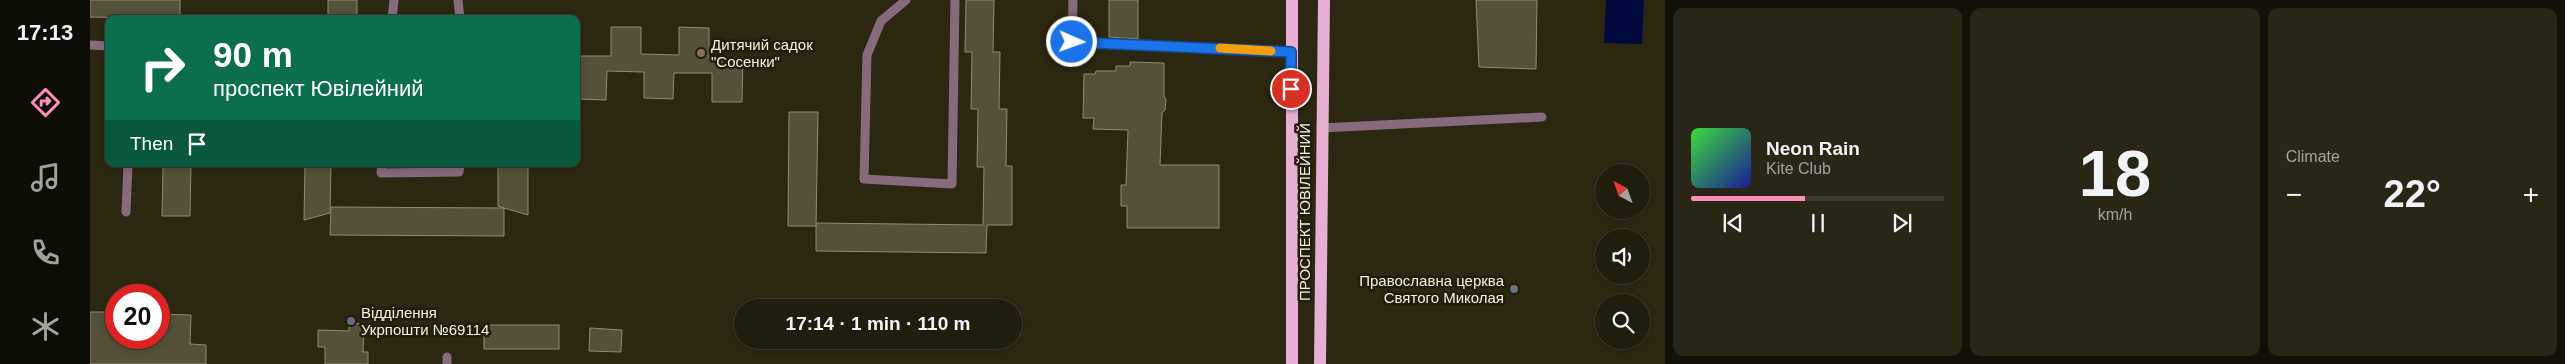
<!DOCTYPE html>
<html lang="en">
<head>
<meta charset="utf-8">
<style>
	:root { --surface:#211d0d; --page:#292616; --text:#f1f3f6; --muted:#a2a29d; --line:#3e3b2e; --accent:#fe8ebc }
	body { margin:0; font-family:Arial,sans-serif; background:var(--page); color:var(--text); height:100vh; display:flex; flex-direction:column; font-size:19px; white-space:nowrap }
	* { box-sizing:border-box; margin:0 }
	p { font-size:16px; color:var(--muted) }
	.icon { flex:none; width:28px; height:28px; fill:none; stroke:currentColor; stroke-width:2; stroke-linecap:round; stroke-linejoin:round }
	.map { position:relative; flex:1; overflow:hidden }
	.details { display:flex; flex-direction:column; gap:8px; padding:8px; background:#121007; width:900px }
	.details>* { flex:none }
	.hud { position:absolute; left:15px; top:15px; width:475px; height:152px; border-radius:10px; box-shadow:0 2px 8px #0003,0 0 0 1px var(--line); background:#0b6e4f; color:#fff; overflow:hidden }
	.needle { width:32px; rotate:319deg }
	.buttons { position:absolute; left:1505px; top:164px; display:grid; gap:10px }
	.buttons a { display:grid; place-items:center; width:55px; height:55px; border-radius:50%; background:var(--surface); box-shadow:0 2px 8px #0003,0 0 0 1px var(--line); font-size:25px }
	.speed { position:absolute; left:15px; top:284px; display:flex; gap:10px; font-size:25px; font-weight:700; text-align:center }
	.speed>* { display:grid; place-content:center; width:65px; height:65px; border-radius:50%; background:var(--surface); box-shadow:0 2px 8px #0003,0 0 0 1px var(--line); line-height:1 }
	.speed .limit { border:8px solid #d22; background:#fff; color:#111 }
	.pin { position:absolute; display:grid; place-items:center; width:42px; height:42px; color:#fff; margin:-21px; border:2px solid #fff; border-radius:50%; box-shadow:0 1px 5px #0007 }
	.me { position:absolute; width:55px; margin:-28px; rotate:92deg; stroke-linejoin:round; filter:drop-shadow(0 0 4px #0008) }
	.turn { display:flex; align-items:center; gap:18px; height:105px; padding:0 25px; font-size:22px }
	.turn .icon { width:65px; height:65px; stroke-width:2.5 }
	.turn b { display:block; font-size:35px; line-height:42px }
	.then { display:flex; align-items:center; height:48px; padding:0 25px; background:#0003; gap:10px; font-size:19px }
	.big { font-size:38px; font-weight:700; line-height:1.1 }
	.details .widget { flex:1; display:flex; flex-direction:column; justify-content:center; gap:8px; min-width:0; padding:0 18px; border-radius:10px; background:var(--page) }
	.details .dial { align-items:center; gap:0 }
	.dial b { font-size:65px; line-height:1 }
	.song { display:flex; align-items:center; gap:15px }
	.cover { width:60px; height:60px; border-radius:8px; background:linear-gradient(135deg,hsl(120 70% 55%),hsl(240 70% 35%)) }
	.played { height:5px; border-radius:2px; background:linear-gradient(90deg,var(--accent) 45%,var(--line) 45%) }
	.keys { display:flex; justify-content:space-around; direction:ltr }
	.heat { display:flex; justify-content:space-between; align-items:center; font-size:28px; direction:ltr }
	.details .tiles { flex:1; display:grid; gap:8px; grid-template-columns:repeat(3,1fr) }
	.trip { position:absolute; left:644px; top:299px; width:288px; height:50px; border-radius:25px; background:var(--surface); box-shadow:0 2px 8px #0003,0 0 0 1px var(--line); font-weight:700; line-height:50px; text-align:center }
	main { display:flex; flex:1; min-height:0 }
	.tabs { display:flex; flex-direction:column; width:90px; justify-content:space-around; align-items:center; background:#0d0c05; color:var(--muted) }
	.tabs .icon { width:35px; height:35px }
	.tabs .on { color:var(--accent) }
	.tabs b { font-size:22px; color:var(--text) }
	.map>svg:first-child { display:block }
</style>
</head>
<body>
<main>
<nav class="tabs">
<b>17:13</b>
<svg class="icon on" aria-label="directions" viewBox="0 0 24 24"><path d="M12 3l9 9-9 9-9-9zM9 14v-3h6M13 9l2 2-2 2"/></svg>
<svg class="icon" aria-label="music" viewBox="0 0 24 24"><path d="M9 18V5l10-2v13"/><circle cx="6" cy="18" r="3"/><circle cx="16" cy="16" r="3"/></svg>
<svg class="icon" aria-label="phone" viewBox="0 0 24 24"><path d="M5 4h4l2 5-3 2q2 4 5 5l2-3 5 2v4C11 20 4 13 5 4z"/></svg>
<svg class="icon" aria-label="climate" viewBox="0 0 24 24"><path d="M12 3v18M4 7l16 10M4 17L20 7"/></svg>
</nav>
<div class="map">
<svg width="1575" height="364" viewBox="0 0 1575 364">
	<rect width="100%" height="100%" fill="#2c2711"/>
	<!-- water -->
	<path fill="#00093b" d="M1516 0H1554L1552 44 1514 43Z"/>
	<!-- building -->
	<g fill="#555039" stroke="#908a72">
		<path d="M0 0H90V19L0 17Z"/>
		<rect x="238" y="0" width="29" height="19"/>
		<path d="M876 0H904L903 52H910L909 109H917L916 166H922V225H897L896 253 726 251V223L893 225 894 167H887L888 109H881L882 52H875Z"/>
		<path d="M1019 0H1048V39L1019 37Z"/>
		<path d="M1386 0H1447L1446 69 1389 67Z"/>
		<path d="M521 27H551V54L589 55V27L619 28V58L653 59 652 102H622V73H584L583 99 554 98V72L517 71 516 100 486 99V56H521Z"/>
		<path d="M1040 62 1074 63V96L1076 100 1075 110 1072 113 1070 165H1129V228H1037V206H1031V185H1036L1038 130 1003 129 1004 118H993L994 74H1005L1006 71H1026V66H1040Z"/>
		<path d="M699 112H728L726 226H698Z"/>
		<path d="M73 164H101L100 216H72Z"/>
		<path d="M215 164H241L240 213 214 220Z"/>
		<path d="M408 164H438V215L414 208V236L240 235 241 207 414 208 408 206Z"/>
		<path d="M0 312H26V338H69V314L101 315 100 344 116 345V364H0Z"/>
		<path d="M259 323 274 324 273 352H278V364H235V347H228V330L259 331Z"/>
		<rect x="394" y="325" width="75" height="24"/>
		<path d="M500 328 532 330 531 352 499 351Z"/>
	</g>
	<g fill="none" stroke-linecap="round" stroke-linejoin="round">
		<!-- service -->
		<g stroke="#876b7d" stroke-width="9">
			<path d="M368 0 370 19"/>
			<path d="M816 0 791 21 777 55 774 179 862 184 865 0"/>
			<path d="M983 0 982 42 1201 52"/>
			<path d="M302 19 304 0"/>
			<path d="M0 45 19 46"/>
			<path d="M1231 128 1452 117"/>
			<path d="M292 164 291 173 369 172 370 164"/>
			<path d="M36 212 38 164"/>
			<path d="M357 364V357"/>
		</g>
		<!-- primary -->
		<g stroke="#e8afd5" stroke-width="12">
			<path d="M1202 364V0"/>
			<path d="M1230 364 1234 0"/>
		</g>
	</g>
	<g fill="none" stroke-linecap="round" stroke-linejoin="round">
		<!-- route casing -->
		<g stroke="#114b97" stroke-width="12">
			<path id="route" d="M982 42 1201 52V89"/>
		</g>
		<!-- route -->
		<use href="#route" stroke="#1a73e8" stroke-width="9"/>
		<!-- slow -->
		<path stroke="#f59e0b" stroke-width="9" d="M1130 48 1181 51"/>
	</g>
	<!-- markers -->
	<circle fill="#8d6e63" stroke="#221d08" stroke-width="2" cx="611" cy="53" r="5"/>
	<circle fill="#6b7280" stroke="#221d08" stroke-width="2" cx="1424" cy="289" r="5"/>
	<circle fill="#5c6f8a" stroke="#221d08" stroke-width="2" cx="261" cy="321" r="5"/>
	<g text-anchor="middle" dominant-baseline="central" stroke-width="5" stroke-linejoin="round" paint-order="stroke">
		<!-- poi labels -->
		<g font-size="15" fill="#f5f2e4" stroke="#221d08" text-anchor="start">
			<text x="621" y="44">Дитячий садок<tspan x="621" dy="17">"Сосенки"</tspan></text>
			<text x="1414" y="280" text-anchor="end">Православна церква<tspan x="1414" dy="17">Святого Миколая</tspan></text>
			<text x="271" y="312">Відділення<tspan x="271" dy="17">Укрпошти №69114</tspan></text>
		</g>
		<!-- street labels -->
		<g font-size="15" fill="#f5f2e4" stroke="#221d08">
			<text transform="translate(1214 212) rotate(-90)">ПРОСПЕКТ ЮВІЛЕЙНИЙ</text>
		</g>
	</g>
</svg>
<div class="buttons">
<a><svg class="needle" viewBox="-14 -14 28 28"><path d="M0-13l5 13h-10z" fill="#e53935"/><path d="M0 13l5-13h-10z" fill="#a2a29d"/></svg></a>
<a><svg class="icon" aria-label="sound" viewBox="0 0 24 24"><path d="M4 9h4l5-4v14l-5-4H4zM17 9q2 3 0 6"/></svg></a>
<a><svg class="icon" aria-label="search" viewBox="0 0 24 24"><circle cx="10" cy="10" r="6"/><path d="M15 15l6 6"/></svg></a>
</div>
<div class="speed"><div class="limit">20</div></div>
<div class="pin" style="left:1201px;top:89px;background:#d93025"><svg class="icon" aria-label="arrive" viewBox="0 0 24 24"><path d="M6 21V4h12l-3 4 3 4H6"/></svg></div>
<svg class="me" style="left:982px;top:42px" viewBox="-20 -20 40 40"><circle r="17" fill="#1a73e8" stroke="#fff" stroke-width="3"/><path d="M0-11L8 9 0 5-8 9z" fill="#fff"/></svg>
<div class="trip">17:14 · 1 min · 110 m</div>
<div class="hud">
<div class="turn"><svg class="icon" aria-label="right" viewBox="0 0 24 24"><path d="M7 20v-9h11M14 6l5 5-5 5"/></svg><div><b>90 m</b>проспект Ювілейний</div></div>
<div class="then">Then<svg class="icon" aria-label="arrive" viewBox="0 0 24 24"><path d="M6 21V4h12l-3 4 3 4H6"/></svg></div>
</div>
</div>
<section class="details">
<div class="tiles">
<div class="widget">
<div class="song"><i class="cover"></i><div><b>Neon Rain</b><p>Kite Club</p></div></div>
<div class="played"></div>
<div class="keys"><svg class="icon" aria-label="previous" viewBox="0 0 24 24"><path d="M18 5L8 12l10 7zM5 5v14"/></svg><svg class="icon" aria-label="pause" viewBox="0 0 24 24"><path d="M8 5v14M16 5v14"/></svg><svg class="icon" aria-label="next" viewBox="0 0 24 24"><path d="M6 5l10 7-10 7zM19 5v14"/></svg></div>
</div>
<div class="widget dial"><b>18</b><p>km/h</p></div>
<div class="widget"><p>Climate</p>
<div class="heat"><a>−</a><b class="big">22°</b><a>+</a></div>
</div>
</div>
</section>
</main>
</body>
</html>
